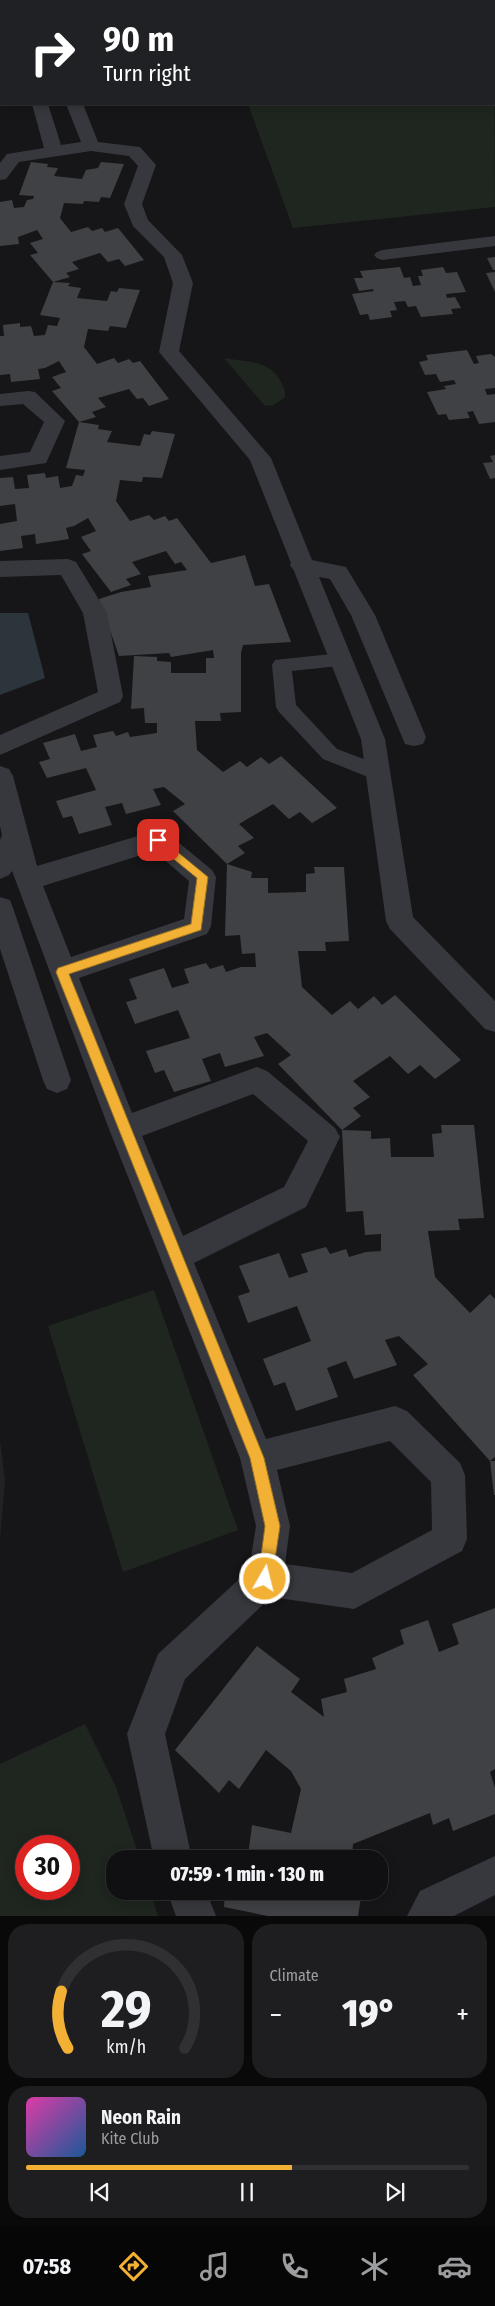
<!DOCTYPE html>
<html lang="en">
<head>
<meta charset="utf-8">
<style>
	:root { --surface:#101012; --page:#1e1e20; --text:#f1f3f6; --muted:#9c9d9f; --line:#303032; --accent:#f2b134 }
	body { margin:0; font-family:"Fira Sans Condensed",sans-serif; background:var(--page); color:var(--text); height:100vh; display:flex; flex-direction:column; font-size:19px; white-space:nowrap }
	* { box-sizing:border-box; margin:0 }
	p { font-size:16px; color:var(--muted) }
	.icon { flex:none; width:28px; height:28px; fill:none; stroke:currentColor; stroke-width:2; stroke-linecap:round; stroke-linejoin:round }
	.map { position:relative; height:1916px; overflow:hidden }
	.panel { display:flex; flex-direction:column; gap:8px; padding:8px; background:#09090a; flex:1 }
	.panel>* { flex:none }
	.hud { position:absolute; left:0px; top:0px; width:495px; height:105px; box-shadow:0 2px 12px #0003,0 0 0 1px var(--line); background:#202124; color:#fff; overflow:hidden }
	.speed { position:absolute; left:15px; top:1835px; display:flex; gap:10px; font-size:25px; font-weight:700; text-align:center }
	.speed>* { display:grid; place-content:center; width:65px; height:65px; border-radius:50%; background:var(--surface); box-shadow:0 2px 12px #0003,0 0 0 1px var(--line); line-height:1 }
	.speed .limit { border:8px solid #d22; background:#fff; color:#111 }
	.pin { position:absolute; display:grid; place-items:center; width:42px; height:42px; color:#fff; margin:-21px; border-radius:10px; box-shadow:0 2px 8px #0006 }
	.me { position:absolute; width:55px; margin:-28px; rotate:8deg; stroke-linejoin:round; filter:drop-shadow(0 0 4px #0008) }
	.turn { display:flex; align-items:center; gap:18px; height:105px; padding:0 20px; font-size:22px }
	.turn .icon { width:65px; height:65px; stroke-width:2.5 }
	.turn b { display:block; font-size:35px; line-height:42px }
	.big { font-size:38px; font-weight:800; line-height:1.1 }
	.panel .widget { flex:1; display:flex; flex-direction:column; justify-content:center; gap:8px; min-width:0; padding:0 18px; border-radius:20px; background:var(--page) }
	.panel .dial { align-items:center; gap:0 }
	.dial svg { height:130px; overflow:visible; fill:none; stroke:var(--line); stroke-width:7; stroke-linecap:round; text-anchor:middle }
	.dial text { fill:var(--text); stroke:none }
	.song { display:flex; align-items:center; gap:15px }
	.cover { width:60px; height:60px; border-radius:8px; background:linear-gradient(135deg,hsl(320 70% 55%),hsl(210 70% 35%)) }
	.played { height:5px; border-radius:2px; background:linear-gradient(90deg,var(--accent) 60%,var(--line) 60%) }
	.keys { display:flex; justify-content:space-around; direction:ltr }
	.heat { display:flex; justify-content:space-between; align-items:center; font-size:28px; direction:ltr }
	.panel .tiles { flex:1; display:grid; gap:8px; grid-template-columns:1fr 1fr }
	.widget:last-child { grid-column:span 2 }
	.trip { position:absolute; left:106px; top:1850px; width:282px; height:50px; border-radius:20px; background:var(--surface); box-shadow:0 2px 12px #0003,0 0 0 1px var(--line); font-weight:800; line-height:50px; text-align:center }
	.tabs { display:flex; height:80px; justify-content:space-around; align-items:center; background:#060607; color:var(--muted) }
	.tabs .icon { width:35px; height:35px }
	.tabs .on { color:var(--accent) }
	.tabs b { font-size:22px; color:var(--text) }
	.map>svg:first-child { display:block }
</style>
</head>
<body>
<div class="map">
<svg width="495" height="1916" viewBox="0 0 495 1916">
	<rect width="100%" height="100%" fill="#161618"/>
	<!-- built -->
	<path fill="#222225" d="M0 1440 5 1480 0 1539Z"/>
	<!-- green -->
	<g fill="#1e261f" fill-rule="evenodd">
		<path d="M211 0H484V1H212Z"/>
		<path d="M494 18 495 207 293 228 248 104H494Z"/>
		<path d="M224 358C245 362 271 360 281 382 283 387 286 391 285 397L274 405 265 406Z"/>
		<path d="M154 1290 238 1530 123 1572 48 1326Z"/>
		<path d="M85 1724 116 1787 140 1859H115V1891H150L158 1916H0V1764ZM26 1846H69V1889H26Z"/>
	</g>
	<!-- water -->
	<path fill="#2c353c" d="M0 613H28L45 678 0 695Z"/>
	<!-- building -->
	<g fill="#404145">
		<path d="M31 162 48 164 47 167 58 168 54 176 82 179 86 170 98 168 101 162 124 164 110 198 101 197 99 202 84 201 83 204 64 203 60 218 71 232 88 227 92 231 102 228 105 232 118 228 144 260 125 266 119 259 108 262 100 253 72 262 79 269 66 273 70 277 53 282 30 255 38 253 30 243 43 239 37 230 18 237 19 244 0 246V202L12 200 14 208 24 207 27 200 33 199 34 196 19 195Z"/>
		<path d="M495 257V270H493L487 258Z"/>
		<path d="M400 267 404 278 410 277 413 286 421 285 418 276H423L421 270 443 267 446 273 457 272 466 292 446 294 447 298 455 297 461 308 451 309 453 314 421 317 416 306 408 307 405 301 394 302 397 310 390 311 392 317 370 320 368 314 360 315 352 294 374 291 373 289 359 291 354 278H363L360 271Z"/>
		<path d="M495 272V292L486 273Z"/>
		<path d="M53 282 70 283 68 286 81 288 77 298 107 301 111 291 117 292 119 288 140 290 126 328 110 326 108 331 88 329 84 347 97 364 114 358 118 363 129 359 133 363 140 361 169 399 149 406 143 398 137 399 129 389 98 398 106 407 92 412 96 417 79 422 52 391 61 388 52 377 66 372 59 361 45 368 38 369 40 379 11 382 10 374 0 375V336H4L3 325 20 323V327L31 326 34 336 45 335 48 325 57 326 60 318 40 315Z"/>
		<path d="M467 350 474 364 479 363 476 356 491 354 495 357V388L485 389 487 395 495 394V422L479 424 473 411 467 412 470 418 449 420 446 414 438 415 427 392 446 389 444 386 456 384 454 380 440 382 436 374 425 375 419 362 428 360 426 355Z"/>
		<path d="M79 422 99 425 98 429 112 431 107 442 140 446 144 434 150 435 152 431 175 434 162 478 143 477 142 482 120 480 116 501 130 521 149 515 154 520 165 516 169 521 177 518 211 563 245 555 255 586 269 584 291 642 243 645 241 653V712L220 713 221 721H195L197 750 223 772 240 761 247 767 261 757 269 764 281 756 337 808 312 823 300 812 289 819 273 804 239 824 254 838 238 846 245 853 227 864 252 872 251 878H268V893L306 892V874L315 873 314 867H344L349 941 325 942 326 951H298L302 987 332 1015 350 1001 358 1009 374 996 382 1005 395 995 461 1060 435 1079 420 1065 408 1074 390 1056 353 1081 370 1097 353 1108 361 1116 342 1130 278 1064 291 1055 267 1033 254 1037 264 1056 225 1067 220 1053 202 1059 211 1081 174 1092 164 1070 155 1073 146 1051 190 1038 178 1010 135 1024 126 1002 137 999 129 979 164 968 172 988 189 983 184 969 206 963 210 969 223 965 226 972 241 967H256L255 953 242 954 240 935 225 936 227 864 173 811 185 804 164 787 153 789 161 805 126 814 122 803 105 807 112 825 79 834 72 816 63 818 56 801 96 790 86 768 47 778 39 762 50 759 43 743 75 734 81 751 97 747 93 735 113 731 116 736 128 732 130 737 157 733V723H145L144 708 131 709 134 656 157 657V661L171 662V673H206V658H214L213 650 171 657 169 653 119 656 99 599 121 592 151 587 148 576 187 570 181 562 175 564 166 551 132 562 141 574 126 579 131 585 111 592 82 554 91 551 81 537 96 531 88 518 74 526 66 528 69 539 36 544 35 534 21 536 23 548 0 551V524L17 521 15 504 0 506V478L13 477 15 489 29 488 27 475 45 473 46 478 58 476 60 488 72 486 76 475 83 476 85 470 66 468Z"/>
		<path d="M495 455V478L490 479 483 463 493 462 490 456Z"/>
		<path d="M441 1125H474L484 1218 458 1219 460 1230 428 1231 435 1277 470 1313 490 1294 495 1299V1457L490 1461 413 1375 428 1364 399 1336 385 1340 397 1365 354 1379 346 1361 327 1368 338 1397 296 1411 285 1382 274 1386 263 1359 311 1341 297 1306 248 1323 238 1296 250 1292 239 1266 279 1253 289 1278 308 1272 301 1254 326 1247 330 1254 346 1249 349 1257 366 1252 381 1251V1234L365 1235 363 1211 346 1212 342 1130 371 1131V1139L390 1138 391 1157H434L432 1134 442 1133Z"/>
		<path d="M490 1461H495V1495H494Z"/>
		<path d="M495 1608V1769L490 1772 495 1788V1814L453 1831 449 1818 433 1825 430 1813 353 1844 352 1859H229L230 1852 248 1856 252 1825 291 1833 301 1789 291 1771 266 1750 239 1789 229 1780 219 1793 175 1750 257 1646 300 1679 291 1692 324 1717 321 1699 347 1692 344 1679 376 1669 372 1658 404 1644 400 1630 428 1620 439 1652 459 1644 452 1624Z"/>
		<path d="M225 1891H362L358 1916H268L224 1907Z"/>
	</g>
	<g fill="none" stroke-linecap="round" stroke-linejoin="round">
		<!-- lane -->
		<g fill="#37383d" fill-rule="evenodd">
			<path d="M495 236V246L382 260 377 258 374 255 377 252 382 250Z"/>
			<path d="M341 653 348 655 351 660 348 665 292 671 296 705 337 749 385 767 388 773 385 779 378 781 323 759 279 712 276 707 272 665 275 660Z"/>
		</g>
		<!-- street -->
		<g fill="#37383d" fill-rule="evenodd">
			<path d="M32 104H48L61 145 81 142 66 104H83L98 142 140 147 156 165 142 204 148 220 182 255 193 283 179 351 271 458 312 560 346 567 375 615 426 737 423 744 414 746 405 744 351 615 330 579 319 577 385 739 413 917 495 1001V1032L485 1029 390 929 386 921 361 739 294 571 290 565 291 563 250 460 159 352 173 283 164 257 133 226 124 204 138 166 129 156 91 151 19 162 6 179 0 180V163L7 154 44 148Z"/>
			<path d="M28 391 35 392 65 421 46 463 0 470V456L30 452 44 422 23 404 0 406V394Z"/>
			<path d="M68 559 76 562 107 613 123 696 120 702 0 755V735L98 692 83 613 61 575 0 577V561Z"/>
			<path d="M0 766 9 769 13 776 37 866 158 830 167 833 212 870 216 877 211 926 207 934 79 978 132 1113 257 1067 267 1071 335 1128 340 1137 306 1207 194 1263 266 1439 395 1406 407 1411 460 1463 465 1475 467 1539 462 1551 354 1609 271 1597 185 1679 165 1734 192 1859H154L127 1734 158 1654 249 1570 256 1526 240 1458 109 1129 12 871 9 875 0 879V840L2 835 0 826ZM154 851 189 881 184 919 71 957 43 886ZM253 1094 308 1141 284 1187 183 1236 142 1136ZM390 1441 431 1482 432 1530 352 1573 285 1564 290 1526 277 1470Z"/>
			<path d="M0 897 10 900 13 908 71 1080 67 1089 57 1093 47 1089 43 1080 0 949Z"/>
			<path d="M495 1856V1895L454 1916H407L420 1891Z"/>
			<path d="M167 1891H206L216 1916H176Z"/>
		</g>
	</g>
	<!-- route -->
	<path fill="#f2b134" stroke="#9d7322" d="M158 836 208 877 201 930 69 974 264 1458 280 1526 272 1579 270 1584 265 1586 260 1584 258 1579 265 1526 250 1458 56 972 58 968 191 924 197 878 154 843 152 840Z"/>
</svg>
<div class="speed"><div class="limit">30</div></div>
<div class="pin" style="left:158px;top:840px;background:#d93025"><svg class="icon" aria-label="arrive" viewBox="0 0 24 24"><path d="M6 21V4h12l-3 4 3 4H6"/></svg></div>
<svg class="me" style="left:265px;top:1579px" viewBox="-20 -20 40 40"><circle r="17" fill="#f2b134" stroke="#fff" stroke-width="3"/><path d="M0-11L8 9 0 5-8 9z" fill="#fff"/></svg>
<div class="trip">07:59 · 1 min · 130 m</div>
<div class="hud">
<div class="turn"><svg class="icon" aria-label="right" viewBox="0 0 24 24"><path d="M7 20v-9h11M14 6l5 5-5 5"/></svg><div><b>90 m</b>Turn right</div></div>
</div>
</div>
<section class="panel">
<div class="tiles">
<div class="widget dial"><svg viewBox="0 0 100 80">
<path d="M14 69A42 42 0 1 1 86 69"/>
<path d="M14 69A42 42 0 0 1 10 34" stroke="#f2b134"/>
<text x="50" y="56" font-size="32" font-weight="700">29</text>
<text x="50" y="72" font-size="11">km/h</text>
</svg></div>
<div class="widget"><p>Climate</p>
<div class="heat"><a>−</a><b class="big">19°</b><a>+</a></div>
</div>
<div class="widget">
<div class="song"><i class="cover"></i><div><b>Neon Rain</b><p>Kite Club</p></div></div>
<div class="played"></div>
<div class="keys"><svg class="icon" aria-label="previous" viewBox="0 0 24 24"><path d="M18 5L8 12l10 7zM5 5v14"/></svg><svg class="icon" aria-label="pause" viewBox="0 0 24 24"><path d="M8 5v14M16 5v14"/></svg><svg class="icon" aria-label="next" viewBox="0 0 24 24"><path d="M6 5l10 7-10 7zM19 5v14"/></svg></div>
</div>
</div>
</section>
<nav class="tabs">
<b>07:58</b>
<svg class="icon on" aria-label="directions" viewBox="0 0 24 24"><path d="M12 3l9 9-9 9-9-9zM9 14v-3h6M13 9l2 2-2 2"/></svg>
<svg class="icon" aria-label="music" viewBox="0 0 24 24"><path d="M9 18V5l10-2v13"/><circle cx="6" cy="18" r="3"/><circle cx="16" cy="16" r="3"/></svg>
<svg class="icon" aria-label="phone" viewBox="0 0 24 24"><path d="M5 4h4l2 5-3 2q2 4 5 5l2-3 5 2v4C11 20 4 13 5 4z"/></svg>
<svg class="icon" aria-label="climate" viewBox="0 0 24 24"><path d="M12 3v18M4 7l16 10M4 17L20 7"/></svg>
<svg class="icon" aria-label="car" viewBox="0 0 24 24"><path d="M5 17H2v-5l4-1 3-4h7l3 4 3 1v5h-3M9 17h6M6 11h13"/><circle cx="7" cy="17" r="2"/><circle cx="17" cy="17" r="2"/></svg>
</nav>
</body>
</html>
